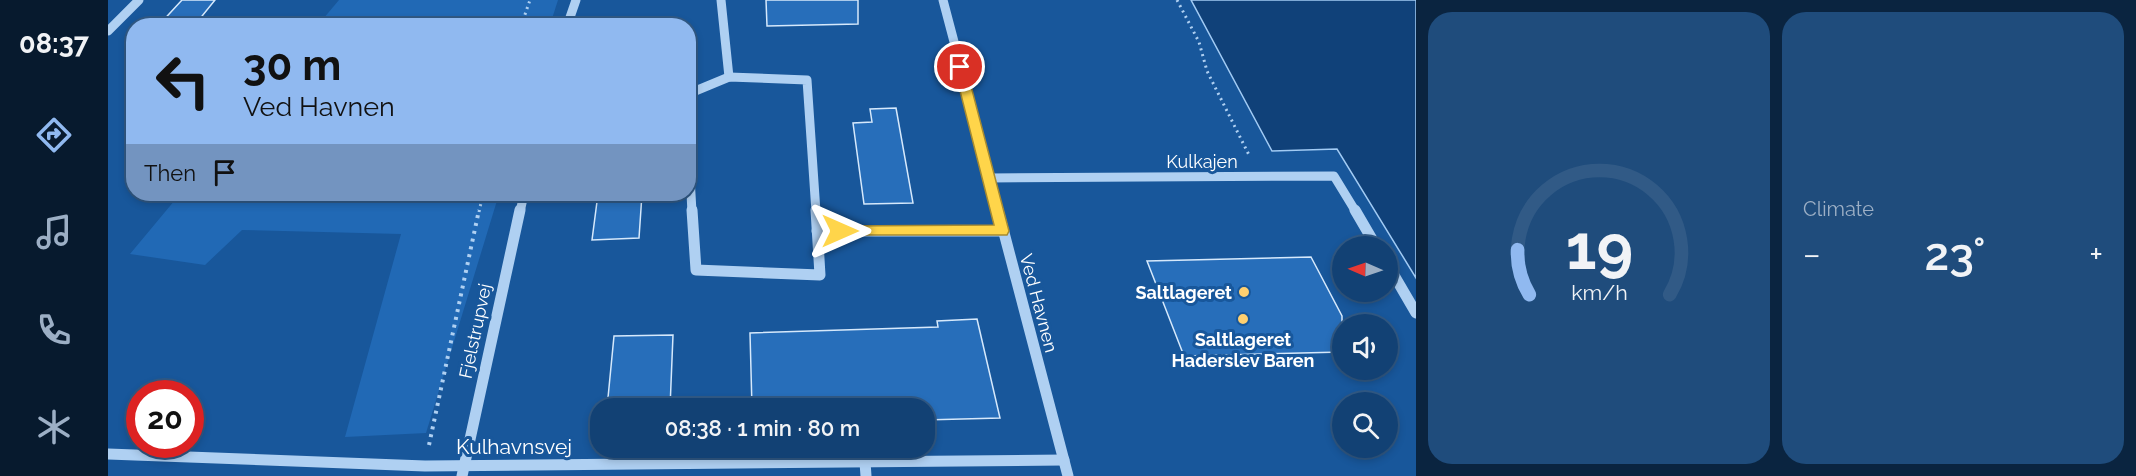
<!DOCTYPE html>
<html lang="en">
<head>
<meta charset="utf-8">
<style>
	:root { --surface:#124174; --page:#1f4c7c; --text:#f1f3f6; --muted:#9cafc5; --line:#315a86; --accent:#90b9f0 }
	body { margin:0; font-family:Raleway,sans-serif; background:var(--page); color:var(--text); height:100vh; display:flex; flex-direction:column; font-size:22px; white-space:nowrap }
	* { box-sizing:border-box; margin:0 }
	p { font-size:20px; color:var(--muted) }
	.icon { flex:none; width:33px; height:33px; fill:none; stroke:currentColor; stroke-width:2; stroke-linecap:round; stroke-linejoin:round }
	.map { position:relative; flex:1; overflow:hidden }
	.drawer { display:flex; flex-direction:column; gap:12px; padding:12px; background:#0a2440; width:720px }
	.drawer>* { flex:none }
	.top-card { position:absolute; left:18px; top:18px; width:570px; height:183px; border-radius:24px; box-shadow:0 3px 9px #0003,0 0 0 2px var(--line); background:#90b9f0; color:#111; overflow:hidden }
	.needle { width:39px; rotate:272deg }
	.controls { position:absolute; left:1224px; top:236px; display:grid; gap:12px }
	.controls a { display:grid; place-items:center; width:66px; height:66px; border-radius:50%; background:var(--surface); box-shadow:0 3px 9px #0003,0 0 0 2px var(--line); font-size:30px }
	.speed { position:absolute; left:18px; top:380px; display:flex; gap:12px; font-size:30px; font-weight:700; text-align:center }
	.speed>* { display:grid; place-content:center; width:78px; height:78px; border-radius:50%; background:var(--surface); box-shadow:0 3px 9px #0003,0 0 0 2px var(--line); line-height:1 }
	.speed .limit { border:9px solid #d22; background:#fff; color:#111 }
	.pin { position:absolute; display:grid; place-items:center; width:51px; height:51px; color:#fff; margin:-26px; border:3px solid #fff; border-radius:50%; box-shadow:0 2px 6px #0007 }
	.me { position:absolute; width:66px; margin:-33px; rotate:90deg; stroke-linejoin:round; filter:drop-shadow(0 0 4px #0008) }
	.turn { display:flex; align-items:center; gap:21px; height:126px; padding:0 18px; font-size:27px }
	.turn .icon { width:78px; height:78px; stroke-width:2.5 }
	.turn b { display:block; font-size:42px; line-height:51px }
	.then { display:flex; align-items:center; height:57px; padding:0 18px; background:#0003; gap:12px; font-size:22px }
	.big { font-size:45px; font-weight:600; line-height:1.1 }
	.drawer .tile { flex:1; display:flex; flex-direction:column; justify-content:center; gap:9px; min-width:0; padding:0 21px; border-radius:24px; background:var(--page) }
	.drawer .dial { align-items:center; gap:0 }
	.dial svg { height:156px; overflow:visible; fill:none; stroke:var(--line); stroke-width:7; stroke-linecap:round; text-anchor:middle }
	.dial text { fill:var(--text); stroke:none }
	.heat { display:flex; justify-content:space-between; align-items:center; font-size:33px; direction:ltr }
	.drawer .tiles { flex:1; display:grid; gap:12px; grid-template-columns:repeat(2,1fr) }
	.trip { position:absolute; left:482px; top:398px; width:345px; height:60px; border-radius:24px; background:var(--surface); box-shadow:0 3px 9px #0003,0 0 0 2px var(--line); font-weight:600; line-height:60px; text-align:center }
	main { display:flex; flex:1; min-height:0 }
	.tab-bar { display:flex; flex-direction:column; width:108px; justify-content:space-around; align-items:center; background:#071a2e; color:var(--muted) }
	.tab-bar .icon { width:42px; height:42px }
	.tab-bar .current { color:var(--accent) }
	.tab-bar b { font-size:27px; color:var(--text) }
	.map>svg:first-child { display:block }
</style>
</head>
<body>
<main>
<nav class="tab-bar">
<b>08:37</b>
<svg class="icon current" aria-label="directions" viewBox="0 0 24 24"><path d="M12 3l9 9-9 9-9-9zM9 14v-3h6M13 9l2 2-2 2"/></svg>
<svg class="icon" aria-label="music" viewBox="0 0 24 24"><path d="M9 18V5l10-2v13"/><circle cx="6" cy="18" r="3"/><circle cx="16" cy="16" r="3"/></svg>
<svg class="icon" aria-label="phone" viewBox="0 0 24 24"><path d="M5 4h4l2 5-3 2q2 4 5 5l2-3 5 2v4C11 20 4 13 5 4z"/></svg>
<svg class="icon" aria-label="climate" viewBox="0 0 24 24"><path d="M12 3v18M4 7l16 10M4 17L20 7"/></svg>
</nav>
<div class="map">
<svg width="1308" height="476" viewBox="0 0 1308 476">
	<rect width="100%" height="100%" fill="#18579b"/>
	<!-- green -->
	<g fill="#2169b5">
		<path d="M231 0H450L442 25H210Z"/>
		<path d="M72 194H391L318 433 237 437 293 234 134 230 97 265 22 254Z"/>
	</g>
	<!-- water -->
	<path fill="#104179" stroke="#a2cbf4" stroke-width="1.5" d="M1083 0H1308V278L1229 149 1164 151Z"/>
	<!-- building -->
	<g fill="#276eba" stroke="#d6e9fc" stroke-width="1.5">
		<path d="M74 0H107L86 26H50Z"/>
		<path d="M658 0H750V24L659 26Z"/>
		<path d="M788 108 805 203 756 204 745 123 764 122 762 109Z"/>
		<path d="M490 194H534L531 238 484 240Z"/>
		<path d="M1203 257 1234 316V352L1076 356 1039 261Z"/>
		<path d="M869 319 892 418 816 420V408H644L642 333 830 327 829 321Z"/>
		<path d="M565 335 562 408H499L506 336Z"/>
	</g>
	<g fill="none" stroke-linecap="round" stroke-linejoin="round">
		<!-- path-far1 -->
		<g stroke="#afd0f2" stroke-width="3" stroke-dasharray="2 4" stroke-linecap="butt">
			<path d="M1069 0 1091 42 1099 71 1141 155"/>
			<path d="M413 26 422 0"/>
			<path d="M371 212 375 194"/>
		</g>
		<!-- path -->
		<path stroke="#afd0f2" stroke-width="4" stroke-dasharray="3 5" stroke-linecap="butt" d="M321 445 371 210"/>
		<!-- minor-far1 -->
		<g stroke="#afd0f2" stroke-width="9">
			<path d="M613 0 621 77"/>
			<path d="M835 0 891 212"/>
			<path d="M459 26 468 0"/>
			<path d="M0 31 31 0"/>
			<path d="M580 94 621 77 699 80 708 212"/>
			<path d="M580 141 584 212"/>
			<path d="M880 178 1226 176 1248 212"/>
			<path d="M412 212 416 194"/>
		</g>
		<!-- minor -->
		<g stroke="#afd0f2" stroke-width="11">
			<path d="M584 210 588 270 712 275 708 210"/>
			<path d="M890 210 960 476"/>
			<path d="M1247 210 1268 246"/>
			<path d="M709 231H895"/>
			<path d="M1280 265 1308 313"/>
			<path d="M0 454 317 466 956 460"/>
			<path d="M757 462 758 476"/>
			<path d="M354 476 412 210"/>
		</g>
	</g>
	<!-- route -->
	<path fill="#ffd54a" stroke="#a68a30" stroke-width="1.5" d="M852 63 858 67 901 231 899 235H727L725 231 732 226 886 225 846 67Z"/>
	<!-- markers -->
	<g fill="#ffd070" stroke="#18579b" stroke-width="2">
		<circle cx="1136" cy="292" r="6"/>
		<circle cx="1135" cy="319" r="6"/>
	</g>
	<g text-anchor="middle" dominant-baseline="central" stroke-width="6" stroke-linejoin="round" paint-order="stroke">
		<!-- street labels -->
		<g font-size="18" fill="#fff" stroke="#18579b">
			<text x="1094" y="161">Kulkajen</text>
			<text transform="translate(931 303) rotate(75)">Ved Havnen</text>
			<text transform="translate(367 331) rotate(-78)">Fjelstrupvej</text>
		</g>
		<!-- poi labels -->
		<g font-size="18" font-weight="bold" fill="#fff" stroke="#18579b" text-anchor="end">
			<text x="1124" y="292">Saltlageret</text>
			<text x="1135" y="339" text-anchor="middle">Saltlageret<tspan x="1135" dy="21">Haderslev Baren</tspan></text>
		</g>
		<!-- near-street labels -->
		<g font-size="21" fill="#fff" stroke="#18579b">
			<text x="406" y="446">Kulhavnsvej</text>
		</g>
	</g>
</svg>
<div class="controls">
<a><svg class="needle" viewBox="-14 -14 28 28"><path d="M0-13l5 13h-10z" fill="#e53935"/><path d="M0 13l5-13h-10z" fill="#9cafc5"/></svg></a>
<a><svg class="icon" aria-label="sound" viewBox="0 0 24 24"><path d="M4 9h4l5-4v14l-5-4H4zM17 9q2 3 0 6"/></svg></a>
<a><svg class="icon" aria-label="search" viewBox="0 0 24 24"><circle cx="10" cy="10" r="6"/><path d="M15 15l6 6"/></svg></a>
</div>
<div class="speed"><div class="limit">20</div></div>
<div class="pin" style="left:852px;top:67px;background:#d93025"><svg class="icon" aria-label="arrive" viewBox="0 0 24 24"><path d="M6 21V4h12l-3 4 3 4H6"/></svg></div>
<svg class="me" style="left:732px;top:231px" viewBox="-20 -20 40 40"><path d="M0-17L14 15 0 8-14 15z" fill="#ffd54a" stroke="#fff" stroke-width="4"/></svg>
<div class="trip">08:38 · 1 min · 80 m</div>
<div class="top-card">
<div class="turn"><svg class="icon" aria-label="left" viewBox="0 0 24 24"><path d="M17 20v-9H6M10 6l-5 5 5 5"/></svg><div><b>30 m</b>Ved Havnen</div></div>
<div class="then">Then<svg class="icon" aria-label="arrive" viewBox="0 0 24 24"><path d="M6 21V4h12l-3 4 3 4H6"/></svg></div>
</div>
</div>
<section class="drawer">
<div class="tiles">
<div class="tile dial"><svg viewBox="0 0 100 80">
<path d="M14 69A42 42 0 1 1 86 69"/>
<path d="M14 69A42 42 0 0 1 8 46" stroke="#90b9f0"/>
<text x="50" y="56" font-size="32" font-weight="700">19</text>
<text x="50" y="72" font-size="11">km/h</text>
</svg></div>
<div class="tile"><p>Climate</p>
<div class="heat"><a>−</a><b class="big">23°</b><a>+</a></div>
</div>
</div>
</section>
</main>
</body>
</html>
